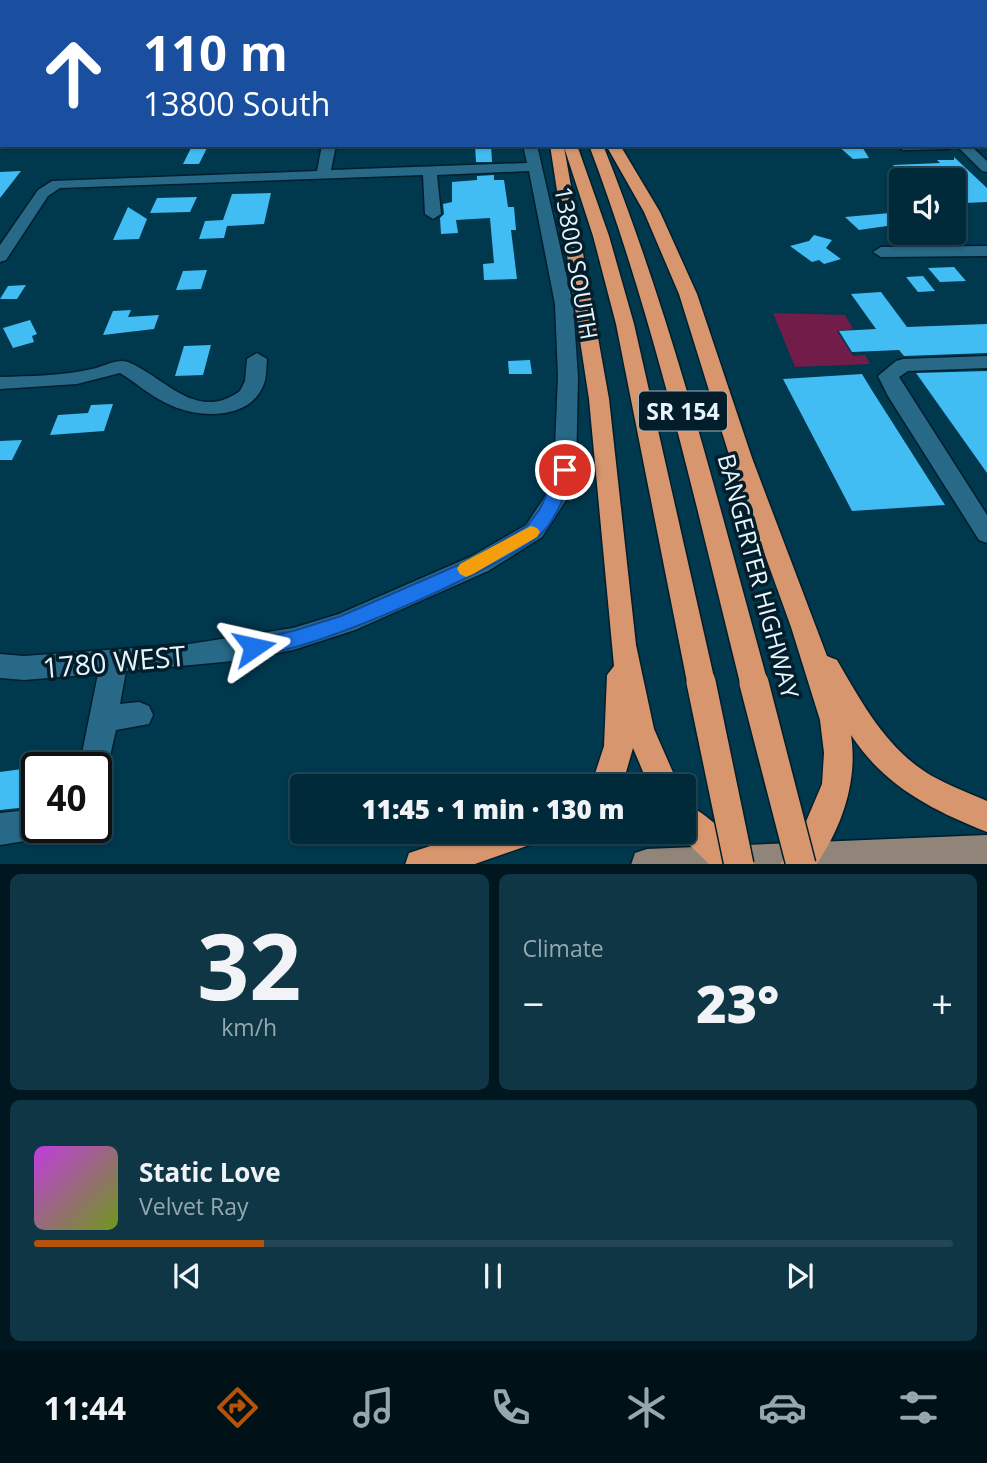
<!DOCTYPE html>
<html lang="en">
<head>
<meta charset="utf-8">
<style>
	:root { --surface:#002a3a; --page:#0e3645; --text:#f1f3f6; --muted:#95a7af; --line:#224654; --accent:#b45309 }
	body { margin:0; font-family:"Open Sans",sans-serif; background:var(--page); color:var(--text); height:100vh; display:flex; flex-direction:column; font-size:26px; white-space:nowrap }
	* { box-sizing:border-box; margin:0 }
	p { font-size:23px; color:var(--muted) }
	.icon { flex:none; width:38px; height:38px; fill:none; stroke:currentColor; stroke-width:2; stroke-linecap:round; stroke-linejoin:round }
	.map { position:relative; height:864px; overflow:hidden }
	.details { display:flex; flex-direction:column; gap:10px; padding:10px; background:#001720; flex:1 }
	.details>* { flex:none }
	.top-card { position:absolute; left:0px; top:0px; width:987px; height:147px; box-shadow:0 2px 5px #0004,0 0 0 2px var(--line); background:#1a4fa0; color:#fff; overflow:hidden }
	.tools { position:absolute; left:889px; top:168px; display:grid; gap:14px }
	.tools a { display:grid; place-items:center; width:77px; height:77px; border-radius:7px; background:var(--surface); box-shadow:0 2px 5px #0004,0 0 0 2px var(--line); font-size:35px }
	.speed { position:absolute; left:21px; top:752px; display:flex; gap:14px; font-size:35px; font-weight:700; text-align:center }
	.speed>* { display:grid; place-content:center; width:91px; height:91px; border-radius:50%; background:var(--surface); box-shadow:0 2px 5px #0004,0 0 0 2px var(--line); line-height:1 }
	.speed .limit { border:4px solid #111; border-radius:10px; background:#fff; color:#111 }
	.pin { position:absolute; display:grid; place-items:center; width:60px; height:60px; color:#fff; margin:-30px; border:4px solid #fff; border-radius:50%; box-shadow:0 2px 7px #0007 }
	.me { position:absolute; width:77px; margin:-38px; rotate:79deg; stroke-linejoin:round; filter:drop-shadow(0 0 5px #0008) }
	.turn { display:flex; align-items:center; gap:24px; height:147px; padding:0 28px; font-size:32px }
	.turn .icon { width:91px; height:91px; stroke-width:2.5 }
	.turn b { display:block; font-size:49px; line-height:60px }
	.big { font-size:52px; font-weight:800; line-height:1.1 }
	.details .widget { flex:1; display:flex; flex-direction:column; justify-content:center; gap:10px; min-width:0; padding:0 24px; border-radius:10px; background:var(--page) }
	.details .dial { align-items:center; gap:0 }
	.dial b { font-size:91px; line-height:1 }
	.song { display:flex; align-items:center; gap:21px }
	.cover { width:84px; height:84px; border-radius:10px; background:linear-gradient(135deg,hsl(290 70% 55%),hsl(80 70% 35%)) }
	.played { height:7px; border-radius:4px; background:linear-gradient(90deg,var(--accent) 25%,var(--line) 25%) }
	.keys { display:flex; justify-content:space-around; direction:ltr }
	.heat { display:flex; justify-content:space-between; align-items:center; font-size:38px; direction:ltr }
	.details .tiles { flex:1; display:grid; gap:10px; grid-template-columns:1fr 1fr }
	.widget:last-child { grid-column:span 2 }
	.trip { position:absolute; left:290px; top:774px; width:406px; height:70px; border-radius:7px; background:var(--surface); box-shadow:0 2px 5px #0004,0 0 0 2px var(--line); font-weight:800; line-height:70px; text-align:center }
	.tabs { display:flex; height:112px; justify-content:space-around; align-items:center; background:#001117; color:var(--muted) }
	.tabs .icon { width:49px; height:49px }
	.tabs .selected { color:var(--accent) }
	.tabs b { font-size:32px; color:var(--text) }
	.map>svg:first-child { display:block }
</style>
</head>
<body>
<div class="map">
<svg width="987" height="865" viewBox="0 0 987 865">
	<rect width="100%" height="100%" fill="#00384e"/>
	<!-- green -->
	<path fill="#721c4a" d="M773 313 845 315 853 329 837 331 853 356 865 355 870 364 795 367Z"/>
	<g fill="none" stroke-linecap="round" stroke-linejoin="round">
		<!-- stream-far1 -->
		<path stroke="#28055a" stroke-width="2.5" d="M346 2 354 0"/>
		<!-- stream -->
		<path stroke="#28055a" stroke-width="3.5" d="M0 123 2 121"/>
	</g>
	<!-- building -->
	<g fill="#42bdf4">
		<path d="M475 145H491L492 162H476Z"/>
		<path d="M837 145H861L869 158 853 159Z"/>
		<path d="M191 148H207L199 164H183Z"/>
		<path d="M954 157 987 188V202L964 203 954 193V176L905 178 893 165 940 163 937 160H954Z"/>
		<path d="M21 171 0 198V172Z"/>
		<path d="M494 175V180H504L508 207H514L516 230H511L517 279 484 280 483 264 494 263 490 218 456 220 458 233 441 234 440 218 444 214 443 204 452 202V182L477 180V176Z"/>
		<path d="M271 193 264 224 227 226 224 238 199 239 205 221 223 220 232 194Z"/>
		<path d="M197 197 190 212 150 213 157 198Z"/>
		<path d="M128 207 147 219 139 239 113 240Z"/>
		<path d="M901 212V224L859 230 845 217Z"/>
		<path d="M814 235 832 240 826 248 841 259 824 264 819 260 812 262 790 246 809 241Z"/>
		<path d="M954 267 966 281 940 282 928 268Z"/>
		<path d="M207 270 201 289 176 290 183 271Z"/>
		<path d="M923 276 935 291 918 292 906 277Z"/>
		<path d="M26 285 17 299H0L8 286Z"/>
		<path d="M881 292 907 327 987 324V353L904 356 899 350 852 352 839 331 876 329 851 294Z"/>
		<path d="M131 310 128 317 159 315 154 329 103 335 113 311Z"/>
		<path d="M30 320 37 334 32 336 34 342 13 348 3 328Z"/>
		<path d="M211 345 203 375 175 376 184 346Z"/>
		<path d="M530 360 532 374H509L508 361Z"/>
		<path d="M987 371V473L916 373Z"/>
		<path d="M862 374 873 392 945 505 852 511 783 379Z"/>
		<path d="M113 404 104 431 50 435 58 415 88 413 91 405Z"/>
		<path d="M22 440 12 460H0V441Z"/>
		<path d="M37 767V806L0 810V772Z"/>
	</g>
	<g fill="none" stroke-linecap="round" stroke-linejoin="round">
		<!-- minor casing -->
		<g stroke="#001e2d" stroke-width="3">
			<g id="minor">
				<path d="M464 0H474L475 2H465Z"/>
				<path d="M784 0H808L809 1 782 2Z"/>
				<path d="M904 0H915L917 2H905Z"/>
				<rect x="985" y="33" width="2" height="6"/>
				<rect x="985" y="51" width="2" height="8"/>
				<rect x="0" y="66" width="2" height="6"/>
				<path d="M322 145H336L331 170 527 163 523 145H537L573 304 578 377 576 470 568 497 542 537 488 571 355 630 293 650 234 661 126 671 120 704 139 702 149 706 153 715 149 724 116 730 105 778 96 781V768H79L98 674 24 680 0 678V654L24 656 189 644 293 628 339 614 470 557 526 525 546 495 554 470 558 377 555 304 529 171 437 175 441 214 433 219 425 214 423 175 60 188 48 196 6 260 0 262V245L38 190 52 181 317 171Z"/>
				<path d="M955 145 949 149 903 150 896 146Z"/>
				<path d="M956 145H970L987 161V172L982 171Z"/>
				<path d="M987 246V256L881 257 873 252 881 247Z"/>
				<path d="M257 353 267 359C266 368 267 378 263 386 248 422 194 418 166 403 149 395 135 382 120 373L77 384 0 389V377C31 376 62 376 92 369 103 367 117 358 128 362 165 377 196 423 240 391L245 381 247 359Z"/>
				<path d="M987 356V368L908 371 899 377 987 515V543L979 540 888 396 878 376 896 361 903 359Z"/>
				<path d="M37 809V828H51L48 835 37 839 0 845V813Z"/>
			</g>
		</g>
		<!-- major casing -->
		<g stroke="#001e2d" stroke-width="3">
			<path id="major" d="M987 835V865H631L635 853 647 849Z"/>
		</g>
		<!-- highway casing -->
		<g stroke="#001e2d" stroke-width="3">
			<g id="highway">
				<path d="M503 0H513L514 2H504Z"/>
				<path d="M550 145H577L609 236 634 324 715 682 711 690 701 694 691 690 687 682 616 324 593 236 564 147 609 399 636 645 654 729 679 786H649L633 748 622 786H591L604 746 607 675 614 666 589 399Z"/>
				<path d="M589 145H603C673 320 718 502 768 683L764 691 754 695 744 691 740 683C695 502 655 320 589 145Z"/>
				<path d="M606 145H620L660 212 697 294 752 458 827 656 837 660C862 703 887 750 932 776 950 786 969 793 987 801V832C932 810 884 786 851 735 858 781 842 827 816 865H780L805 824 822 784 824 753 820 720 791 627 730 458 679 294 644 212Z"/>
				<path d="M684 803C704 811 742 845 750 865H710L675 831H684Z"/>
				<path d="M476 831H543L538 842 472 865H405L409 853Z"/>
			</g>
		</g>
		<!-- path -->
		<path stroke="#537c8c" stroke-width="2" stroke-dasharray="2.5 2.5" stroke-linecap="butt" d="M407 2 429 0"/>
		<!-- minor -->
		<use href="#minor" fill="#276987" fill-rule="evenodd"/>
		<!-- major -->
		<use href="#major" fill="#918478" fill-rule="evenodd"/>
		<!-- highway -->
		<use href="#highway" fill="#d8966e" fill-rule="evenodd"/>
		<!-- highway-bridge casing -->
		<g stroke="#001e2d" stroke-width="32" stroke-linecap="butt">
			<g id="highway-bridge">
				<path d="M701 682 739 865"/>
				<path d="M754 683 801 865"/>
			</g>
		</g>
		<!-- highway-bridge -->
		<use href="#highway-bridge" stroke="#d8966e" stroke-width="29"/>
	</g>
	<!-- route -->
	<path fill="#1a73e8" stroke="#114b97" stroke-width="2" d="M565 465 574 470C565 493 557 520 539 536 504 566 286 666 247 653L244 647 247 641 293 631 341 616 472 559 527 526 540 509 560 466Z"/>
	<!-- slow -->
	<path fill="#f59e0b" d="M531 526 537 528 540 532 537 537 473 574 466 577 460 574 457 569 460 564Z"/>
	<g text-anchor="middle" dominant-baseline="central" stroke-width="7" stroke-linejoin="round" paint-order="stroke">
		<!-- shield labels -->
		<rect fill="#031e2a" stroke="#a3b4bc" stroke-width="2" x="639" y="391.5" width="88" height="39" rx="5"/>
		<g font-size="23" font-weight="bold" fill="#e8f4fb">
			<text x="683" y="411">SR 154</text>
		</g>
		<!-- street labels -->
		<g font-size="24" fill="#e8f4fb" stroke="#031e2a">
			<text transform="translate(577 263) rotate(80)">13800 SOUTH</text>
			<text transform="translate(759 576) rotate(75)">BANGERTER HIGHWAY</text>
		</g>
		<!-- near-street labels -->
		<g font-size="28" fill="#e8f4fb" stroke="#031e2a">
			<text transform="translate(114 661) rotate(-5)">1780 WEST</text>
		</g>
	</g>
</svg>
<div class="tools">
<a><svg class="icon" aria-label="sound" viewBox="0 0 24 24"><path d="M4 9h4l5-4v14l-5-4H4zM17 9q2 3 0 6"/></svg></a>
</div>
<div class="speed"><div class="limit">40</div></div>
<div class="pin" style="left:565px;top:470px;background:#d93025"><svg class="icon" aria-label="arrive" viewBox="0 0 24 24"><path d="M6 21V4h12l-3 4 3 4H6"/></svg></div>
<svg class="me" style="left:254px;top:647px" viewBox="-20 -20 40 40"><path d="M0-17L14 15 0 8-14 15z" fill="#1a73e8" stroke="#fff" stroke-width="4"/></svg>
<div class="trip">11:45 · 1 min · 130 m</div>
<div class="top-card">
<div class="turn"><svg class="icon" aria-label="ahead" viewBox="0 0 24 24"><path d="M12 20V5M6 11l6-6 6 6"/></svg><div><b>110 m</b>13800 South</div></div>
</div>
</div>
<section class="details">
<div class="tiles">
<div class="widget dial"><b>32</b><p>km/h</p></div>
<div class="widget"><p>Climate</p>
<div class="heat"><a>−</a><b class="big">23°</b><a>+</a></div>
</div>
<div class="widget">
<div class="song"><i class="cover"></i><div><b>Static Love</b><p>Velvet Ray</p></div></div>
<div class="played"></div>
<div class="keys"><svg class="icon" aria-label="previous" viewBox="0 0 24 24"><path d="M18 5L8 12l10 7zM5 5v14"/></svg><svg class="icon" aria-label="pause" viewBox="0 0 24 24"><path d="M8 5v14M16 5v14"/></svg><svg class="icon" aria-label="next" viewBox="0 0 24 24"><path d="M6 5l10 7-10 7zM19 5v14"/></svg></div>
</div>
</div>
</section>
<nav class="tabs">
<b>11:44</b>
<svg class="icon selected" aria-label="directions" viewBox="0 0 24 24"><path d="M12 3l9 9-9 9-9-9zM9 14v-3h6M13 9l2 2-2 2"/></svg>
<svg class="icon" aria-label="music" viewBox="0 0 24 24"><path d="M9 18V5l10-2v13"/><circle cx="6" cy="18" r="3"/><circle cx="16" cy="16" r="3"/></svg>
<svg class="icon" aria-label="phone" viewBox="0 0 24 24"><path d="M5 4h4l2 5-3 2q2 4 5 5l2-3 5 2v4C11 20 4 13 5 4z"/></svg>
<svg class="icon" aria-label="climate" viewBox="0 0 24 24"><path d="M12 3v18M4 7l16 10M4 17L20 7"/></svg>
<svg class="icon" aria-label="car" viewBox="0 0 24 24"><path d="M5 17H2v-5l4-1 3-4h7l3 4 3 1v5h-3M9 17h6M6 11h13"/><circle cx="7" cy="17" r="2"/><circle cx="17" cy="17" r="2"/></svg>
<svg class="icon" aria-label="filters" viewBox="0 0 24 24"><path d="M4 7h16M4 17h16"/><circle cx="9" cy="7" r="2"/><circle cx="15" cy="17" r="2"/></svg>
</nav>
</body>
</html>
